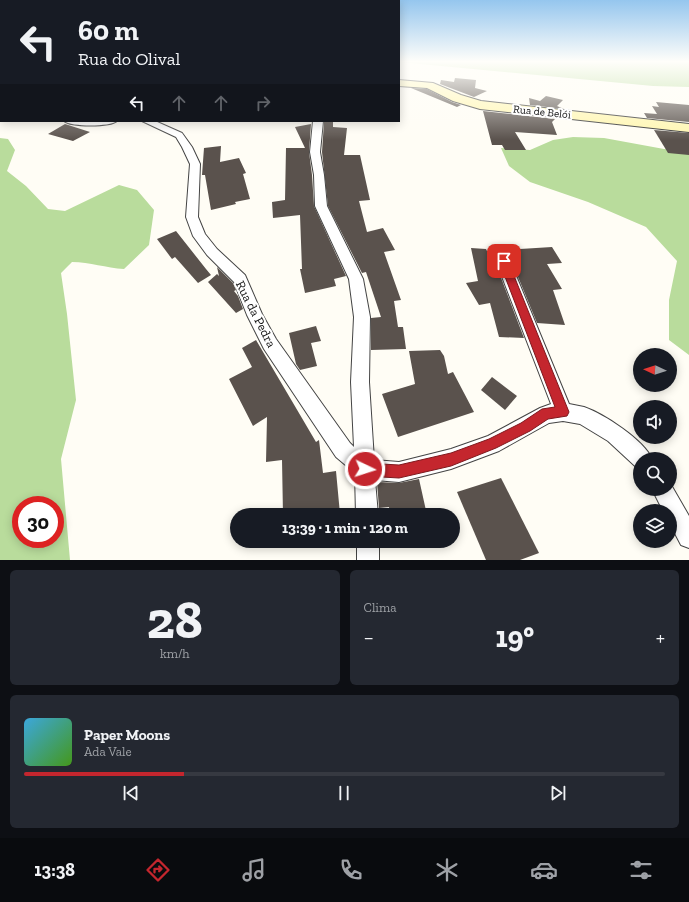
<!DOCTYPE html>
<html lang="pt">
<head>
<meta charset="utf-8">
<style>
	:root { --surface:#171b24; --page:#242831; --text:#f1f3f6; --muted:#9ea1a6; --line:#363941; --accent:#c4262e }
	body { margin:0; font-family:"Zilla Slab",serif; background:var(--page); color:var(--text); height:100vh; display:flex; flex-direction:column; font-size:15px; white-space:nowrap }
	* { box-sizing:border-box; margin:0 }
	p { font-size:13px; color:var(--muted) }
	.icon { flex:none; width:22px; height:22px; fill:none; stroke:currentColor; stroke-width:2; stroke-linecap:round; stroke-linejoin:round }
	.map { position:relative; height:560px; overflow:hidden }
	.panel { display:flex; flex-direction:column; gap:10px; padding:10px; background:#0d0f14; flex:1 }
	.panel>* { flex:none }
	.hud { position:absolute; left:0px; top:0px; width:400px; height:122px; box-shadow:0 2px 10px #0003; background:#171b24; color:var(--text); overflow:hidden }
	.needle { width:26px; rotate:274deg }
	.fabs { position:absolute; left:633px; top:348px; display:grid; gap:8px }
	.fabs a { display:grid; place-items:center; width:44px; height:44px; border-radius:50%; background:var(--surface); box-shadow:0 2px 10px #0003; font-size:20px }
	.speed { position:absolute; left:12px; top:496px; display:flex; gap:8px; font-size:20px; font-weight:700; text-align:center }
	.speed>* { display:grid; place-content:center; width:52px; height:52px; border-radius:50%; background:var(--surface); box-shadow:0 2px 10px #0003; line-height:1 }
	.speed .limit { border:6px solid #d22; background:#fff; color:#111 }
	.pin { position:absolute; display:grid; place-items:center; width:34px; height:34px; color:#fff; margin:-17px; border-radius:8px; box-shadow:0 2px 6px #0006 }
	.me { position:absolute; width:44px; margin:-22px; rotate:94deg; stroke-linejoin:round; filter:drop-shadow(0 0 3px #0008) }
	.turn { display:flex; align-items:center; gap:14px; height:84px; padding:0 12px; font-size:18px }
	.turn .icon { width:52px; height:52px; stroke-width:2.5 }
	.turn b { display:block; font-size:28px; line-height:34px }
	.lanes { display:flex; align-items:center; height:38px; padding:0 12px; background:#0003; justify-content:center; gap:20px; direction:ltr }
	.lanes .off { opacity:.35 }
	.big { font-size:30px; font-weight:700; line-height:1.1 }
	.panel .card { flex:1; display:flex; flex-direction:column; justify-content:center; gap:6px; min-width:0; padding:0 14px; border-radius:6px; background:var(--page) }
	.panel .dial { align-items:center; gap:0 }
	.dial b { font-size:52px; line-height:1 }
	.song { display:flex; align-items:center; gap:12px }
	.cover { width:48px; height:48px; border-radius:6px; background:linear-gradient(135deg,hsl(200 70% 55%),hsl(100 70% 35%)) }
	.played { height:4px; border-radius:2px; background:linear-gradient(90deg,var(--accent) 25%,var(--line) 25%) }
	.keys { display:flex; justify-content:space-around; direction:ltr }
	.heat { display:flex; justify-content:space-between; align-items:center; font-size:22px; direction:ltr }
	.panel .tiles { flex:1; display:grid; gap:10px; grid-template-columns:1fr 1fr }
	.card:last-child { grid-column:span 2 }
	.trip { position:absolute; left:230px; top:508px; width:230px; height:40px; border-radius:20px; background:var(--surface); box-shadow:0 2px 10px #0003; font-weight:700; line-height:40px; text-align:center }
	.tab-bar { display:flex; height:64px; justify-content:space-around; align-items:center; background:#090b0e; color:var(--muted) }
	.tab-bar .icon { width:28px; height:28px }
	.tab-bar .active { color:var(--accent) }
	.tab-bar b { font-size:18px; color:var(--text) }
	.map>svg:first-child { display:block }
</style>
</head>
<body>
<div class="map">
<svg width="689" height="560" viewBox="0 0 689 560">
	<rect width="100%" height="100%" fill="#fffdf5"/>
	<!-- forest -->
	<g fill="#b9dc9c" fill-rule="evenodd">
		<path d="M399 62H689V87L653 86Z"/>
		<path d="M573 137 604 138 664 149 689 150V355L669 340V300L677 261 646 227 588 202 530 182 509 166 501 148 530 150 553 140Z"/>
		<path d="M0 138 8 139 15 150 7 171 26 186 48 209 65 211 119 185 137 190 154 210 149 245 124 269C106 268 90 262 72 262L61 273 67 314 76 400 61 459 70 560H0ZM21 505H55V539H21Z"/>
	</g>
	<!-- building -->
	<g fill="#5a524d">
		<path d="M455 78 476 80 475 88 487 91 474 97 440 84 441 80 454 82Z"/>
		<path d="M411 88 427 89 452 102 461 105 457 107Z"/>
		<path d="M546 96 563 100 557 106 564 109 530 105 529 98 540 101Z"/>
		<path d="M656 102 689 105V122L647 118 644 113 657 114 652 106 659 107Z"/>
		<path d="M483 111 555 119 552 122 557 135 515 132 526 150H505L502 145H492Z"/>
		<path d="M333 121V127L347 128 344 155H360L370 200 359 201 367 232 383 228 395 250 384 252 401 300 394 301 398 327H403L406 349 371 350V318L381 317 366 272 362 273 328 206 322 152 324 122Z"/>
		<path d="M65 124 90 132 73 141 48 134Z"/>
		<path d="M311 124 309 152 312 175 314 206 346 276 334 279 336 286 305 293 300 269H302L300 215 273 218 272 202 285 200 286 148H305L295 127Z"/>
		<path d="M654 130 689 133V155L668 153Z"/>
		<path d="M221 146 220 162 239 158 246 173 243 174 250 199 235 202 236 204 211 210 205 175H202L204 148Z"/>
		<path d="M176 231 206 269 211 275 198 283 175 257 172 259 157 239Z"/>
		<path d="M552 247 562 263 547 264 562 289 553 290 565 325 537 323 511 260 509 257 502 255 497 257 495 262 524 338 499 337 490 303 479 305 466 283 478 281 471 248 486 249 487 251Z"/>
		<path d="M217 267 233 283 236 290 234 291 238 296 243 309 236 313 208 282 217 274 219 276Z"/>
		<path d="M316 326 321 341 311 343 317 366 300 370 296 364 289 333Z"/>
		<path d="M256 340 316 442 319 440 323 473 336 471 340 514 283 515 282 460 266 462 267 417 253 426 229 379 252 367 242 348Z"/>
		<path d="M440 350 444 356 448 374 453 372 474 412 398 437 382 394 415 384 409 351Z"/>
		<path d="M492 377 517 396 505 410 481 390Z"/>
		<path d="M501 478 539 553 520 560H486L457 492Z"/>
		<path d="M419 479 427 515H390L389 507 379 508 377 482 399 483Z"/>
	</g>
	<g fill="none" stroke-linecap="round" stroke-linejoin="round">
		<!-- street casing -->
		<g stroke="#444" stroke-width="2">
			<g id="street">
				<rect x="0" y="84" width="1" height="5"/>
				<path d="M64 121H117C110 127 71 127 64 121Z"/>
				<path d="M142 121H155L182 133 192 147 200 164 198 217 205 234 217 249 245 275 262 314 276 339 350 443 354 447 351 382 354 317 349 279 315 206 314 175 310 152 313 121H323L320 152 324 175 327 206 363 279 370 317 369 382 374 460 399 462 451 449 488 436 540 408 551 404 496 261 498 258 503 256 508 258 510 261 569 404C574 405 579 406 584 407 604 414 644 440 652 459H640V468L635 466 608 441 580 424 563 421 549 423 499 451 451 469 399 482 375 480 378 515H356L355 473 336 457 264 349 247 315 234 282 207 255 193 236 186 217 190 164 182 147 176 137Z"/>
				<path d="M670 483 689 516V548L681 545 670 524V511H663L652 489H670Z"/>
				<rect x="357" y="541" width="22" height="19"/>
			</g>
		</g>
		<!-- secondary casing -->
		<g stroke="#333" stroke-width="2">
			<path id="secondary" d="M399 80 433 83 461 95 481 101 689 124V132L480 109 453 101 427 88 399 86Z"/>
		</g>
		<!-- street -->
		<use href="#street" fill="#fff" fill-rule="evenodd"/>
		<!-- secondary -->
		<use href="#secondary" fill="#fff6b0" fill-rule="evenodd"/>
	</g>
	<!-- sky -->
	<linearGradient id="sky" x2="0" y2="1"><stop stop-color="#95c6ee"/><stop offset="0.44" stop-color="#fffefa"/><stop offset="1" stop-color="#fffefa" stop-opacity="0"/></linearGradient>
	<rect width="689" height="140" fill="url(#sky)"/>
	<!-- route -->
	<path fill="#c4262e" stroke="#7f191e" d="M504 258 508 261 569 412 567 416 548 419 530 431 496 448 451 466 399 478 365 476 360 474 358 469 360 465 365 463 399 465 451 453 489 439 521 423 542 409 555 407 499 261Z"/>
	<g text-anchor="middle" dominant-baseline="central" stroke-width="4" stroke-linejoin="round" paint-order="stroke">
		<!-- far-street labels -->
		<g font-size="11" fill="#111" stroke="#fff">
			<text transform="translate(542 112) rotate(6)">Rua de Belói</text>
		</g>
		<!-- street labels -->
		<g font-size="13" fill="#111" stroke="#fff">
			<text transform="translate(256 314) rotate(63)">Rua da Pedra</text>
		</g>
	</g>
</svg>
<div class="fabs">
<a><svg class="needle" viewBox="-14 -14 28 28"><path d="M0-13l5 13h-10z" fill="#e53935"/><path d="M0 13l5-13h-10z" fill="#9ea1a6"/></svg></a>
<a><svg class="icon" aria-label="sound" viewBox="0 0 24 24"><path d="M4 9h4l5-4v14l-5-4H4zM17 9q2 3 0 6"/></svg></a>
<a><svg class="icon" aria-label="search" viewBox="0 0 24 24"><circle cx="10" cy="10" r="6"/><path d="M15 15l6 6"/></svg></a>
<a><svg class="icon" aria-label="layers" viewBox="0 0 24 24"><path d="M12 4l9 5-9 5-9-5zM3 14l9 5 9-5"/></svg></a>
</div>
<div class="speed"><div class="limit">30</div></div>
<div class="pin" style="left:504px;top:261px;background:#d93025"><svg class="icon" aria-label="arrive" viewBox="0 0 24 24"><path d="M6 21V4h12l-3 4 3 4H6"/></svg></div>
<svg class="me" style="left:365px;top:469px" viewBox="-20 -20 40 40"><circle r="17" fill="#c4262e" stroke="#fff" stroke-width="3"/><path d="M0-11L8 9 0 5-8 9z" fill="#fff"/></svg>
<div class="trip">13:39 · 1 min · 120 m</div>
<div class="hud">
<div class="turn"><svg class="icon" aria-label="left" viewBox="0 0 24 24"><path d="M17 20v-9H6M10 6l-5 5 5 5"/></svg><div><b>60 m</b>Rua do Olival</div></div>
<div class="lanes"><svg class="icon" aria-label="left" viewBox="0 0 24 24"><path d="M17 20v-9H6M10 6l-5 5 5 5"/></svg><svg class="icon off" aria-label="ahead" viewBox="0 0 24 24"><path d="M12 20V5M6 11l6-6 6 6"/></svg><svg class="icon off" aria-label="ahead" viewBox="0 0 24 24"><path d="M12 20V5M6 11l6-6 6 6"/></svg><svg class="icon off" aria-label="right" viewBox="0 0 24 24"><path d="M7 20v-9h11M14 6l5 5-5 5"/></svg></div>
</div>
</div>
<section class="panel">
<div class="tiles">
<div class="card dial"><b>28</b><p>km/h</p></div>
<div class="card"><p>Clima</p>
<div class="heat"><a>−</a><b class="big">19°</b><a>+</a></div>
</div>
<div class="card">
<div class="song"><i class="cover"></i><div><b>Paper Moons</b><p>Ada Vale</p></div></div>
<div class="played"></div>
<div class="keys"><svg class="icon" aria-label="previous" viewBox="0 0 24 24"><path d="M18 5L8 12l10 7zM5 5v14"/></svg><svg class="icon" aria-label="pause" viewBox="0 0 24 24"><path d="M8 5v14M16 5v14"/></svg><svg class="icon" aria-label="next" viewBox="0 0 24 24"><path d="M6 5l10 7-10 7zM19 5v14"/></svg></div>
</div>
</div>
</section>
<nav class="tab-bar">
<b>13:38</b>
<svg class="icon active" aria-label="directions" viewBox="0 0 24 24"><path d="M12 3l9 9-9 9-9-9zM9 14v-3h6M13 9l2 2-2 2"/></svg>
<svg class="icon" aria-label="music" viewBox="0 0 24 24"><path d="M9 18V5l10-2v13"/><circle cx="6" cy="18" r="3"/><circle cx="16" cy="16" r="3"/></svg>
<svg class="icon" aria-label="phone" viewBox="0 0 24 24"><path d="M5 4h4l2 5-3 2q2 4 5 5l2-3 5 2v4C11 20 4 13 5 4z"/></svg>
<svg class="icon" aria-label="climate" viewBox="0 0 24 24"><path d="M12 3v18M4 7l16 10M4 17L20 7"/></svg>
<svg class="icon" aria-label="car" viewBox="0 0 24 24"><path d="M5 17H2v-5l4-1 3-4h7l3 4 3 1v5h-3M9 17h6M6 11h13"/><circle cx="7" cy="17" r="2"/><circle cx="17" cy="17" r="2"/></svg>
<svg class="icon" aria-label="filters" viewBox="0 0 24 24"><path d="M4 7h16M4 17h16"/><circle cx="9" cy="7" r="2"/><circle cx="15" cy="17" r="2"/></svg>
</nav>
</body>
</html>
